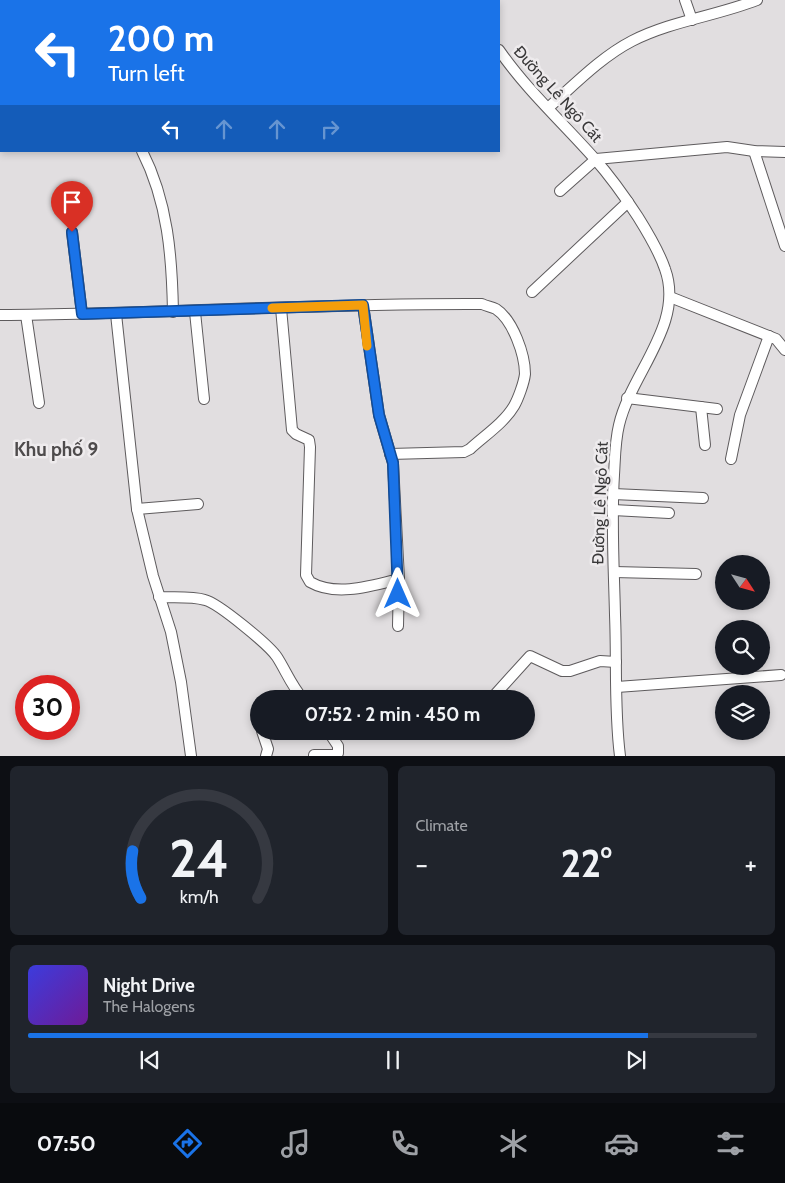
<!DOCTYPE html>
<html lang="en">
<head>
<meta charset="utf-8">
<style>
	:root { --surface:#171b24; --page:#20242c; --text:#f1f3f6; --muted:#9ea1a6; --line:#363941; --accent:#1a73e8 }
	body { margin:0; font-family:Cabin,sans-serif; background:var(--page); color:var(--text); height:100vh; display:flex; flex-direction:column; font-size:19px; white-space:nowrap }
	* { box-sizing:border-box; margin:0 }
	p { font-size:16px; color:var(--muted) }
	.icon { flex:none; width:28px; height:28px; fill:none; stroke:currentColor; stroke-width:2; stroke-linecap:round; stroke-linejoin:round }
	.map { position:relative; height:756px; overflow:hidden }
	.side { display:flex; flex-direction:column; gap:10px; padding:10px; background:#0d0f14; flex:1 }
	.side>* { flex:none }
	.hud { position:absolute; left:0px; top:0px; width:500px; height:152px; box-shadow:0 2px 8px #0003; background:#1a73e8; color:#fff; overflow:hidden }
	.needle { width:32px; rotate:126deg }
	.fabs { position:absolute; left:715px; top:555px; display:grid; gap:10px }
	.fabs a { display:grid; place-items:center; width:55px; height:55px; border-radius:50%; background:var(--surface); box-shadow:0 2px 8px #0003; font-size:25px }
	.speed { position:absolute; left:15px; top:675px; display:flex; gap:10px; font-size:25px; font-weight:700; text-align:center }
	.speed>* { display:grid; place-content:center; width:65px; height:65px; border-radius:50%; background:var(--surface); box-shadow:0 2px 8px #0003; line-height:1 }
	.speed .limit { border:8px solid #d22; background:#fff; color:#111 }
	.pin { position:absolute; display:grid; place-items:center; width:42px; height:42px; color:#fff; margin:-51px -21px; border-radius:50% 50% 50% 0; rotate:-45deg; box-shadow:0 0 5px #0007 }
	.pin .icon { rotate:45deg }
	.me { position:absolute; width:55px; margin:-28px; rotate:0deg; stroke-linejoin:round; filter:drop-shadow(0 0 4px #0008) }
	.turn { display:flex; align-items:center; gap:18px; height:105px; padding:0 25px; font-size:22px }
	.turn .icon { width:65px; height:65px; stroke-width:2.5 }
	.turn b { display:block; font-size:35px; line-height:42px }
	.lanes { display:flex; align-items:center; height:48px; padding:0 25px; background:#0003; justify-content:center; gap:25px; direction:ltr }
	.lanes .off { opacity:.35 }
	.big { font-size:38px; font-weight:700; line-height:1.1 }
	.side .tile { flex:1; display:flex; flex-direction:column; justify-content:center; gap:8px; min-width:0; padding:0 18px; border-radius:8px; background:var(--page) }
	.side .dial { align-items:center; gap:0 }
	.dial svg { height:130px; overflow:visible; fill:none; stroke:var(--line); stroke-width:7; stroke-linecap:round; text-anchor:middle }
	.dial text { fill:var(--text); stroke:none }
	.song { display:flex; align-items:center; gap:15px }
	.cover { width:60px; height:60px; border-radius:8px; background:linear-gradient(135deg,hsl(240 70% 55%),hsl(280 70% 35%)) }
	.played { height:5px; border-radius:2px; background:linear-gradient(90deg,var(--accent) 85%,var(--line) 85%) }
	.keys { display:flex; justify-content:space-around; direction:ltr }
	.heat { display:flex; justify-content:space-between; align-items:center; font-size:28px; direction:ltr }
	.side .tiles { flex:1; display:grid; gap:10px; grid-template-columns:1fr 1fr }
	.tile:last-child { grid-column:span 2 }
	.trip { position:absolute; left:250px; top:690px; width:285px; height:50px; border-radius:25px; background:var(--surface); box-shadow:0 2px 8px #0003; font-weight:700; line-height:50px; text-align:center }
	.dock { display:flex; height:80px; justify-content:space-around; align-items:center; background:#090b0e; color:var(--muted) }
	.dock .icon { width:35px; height:35px }
	.dock .active { color:var(--accent) }
	.dock b { font-size:22px; color:var(--text) }
	.map>svg:first-child { display:block }
</style>
</head>
<body>
<div class="map">
<svg width="785" height="756" viewBox="0 0 785 756">
	<rect width="100%" height="100%" fill="#e1dee0"/>
	<g fill="none" stroke-linecap="round" stroke-linejoin="round">
		<!-- minor casing -->
		<g stroke="#5e5b5d" stroke-width="12">
			<g id="minor">
				<path d="M8 0 9 1"/>
				<path d="M243 0 244 1"/>
				<path d="M468 0V1"/>
				<path d="M685 0 692 20"/>
				<path d="M73 1 75 0"/>
				<path d="M439 1 441 0"/>
				<path d="M499 50C526 89 562 122 594 158 610 176 625 197 638 217 648 233 659 251 665 269 685 324 631 373 619 425 615 441 615 459 614 475 611 522 614 569 615 615 617 662 614 709 620 756"/>
				<path d="M0 52 1 51"/>
				<path d="M548 108C574 85 601 57 632 41 671 21 716 16 757 0"/>
				<path d="M142 151C168 202 172 257 173 312"/>
				<path d="M754 151 785 246"/>
				<path d="M560 191 596 159 727 147 754 151 785 152"/>
				<path d="M72 232 82 314"/>
				<path d="M532 292 628 202"/>
				<path d="M670 297 776 339 785 350"/>
				<path d="M363 305 379 415 393 463 399 579 398 626"/>
				<path d="M281 308 292 430 296 434 309 440 310 447 306 575 310 582C336 597 371 586 399 579"/>
				<path d="M195 312 204 399"/>
				<path d="M116 314 137 509 153 576 171 632 181 682 191 756"/>
				<path d="M0 315C161 314 321 303 482 304 486 306 492 307 496 309 513 320 525 355 525 374 524 383 518 399 514 406 504 423 484 436 470 449L464 452 390 454"/>
				<path d="M26 315 39 403"/>
				<path d="M627 398 717 409"/>
				<path d="M701 407 705 445"/>
				<path d="M731 459 740 415 769 336"/>
				<path d="M613 494 703 498"/>
				<path d="M137 509 198 504"/>
				<path d="M613 510 669 513"/>
				<path d="M614 572 696 574"/>
				<path d="M159 597C174 598 191 596 205 600 218 603 269 645 277 657 286 671 291 685 303 699"/>
				<path d="M617 687 781 675"/>
				<path d="M491 699 530 656 562 671H570L600 661 616 662"/>
				<path d="M258 719 259 720"/>
				<path d="M262 731 268 749 266 756"/>
				<path d="M314 755H335L338 753V746L328 731"/>
			</g>
		</g>
		<!-- minor -->
		<use href="#minor" stroke="#fff" stroke-width="10"/>
	</g>
	<g fill="none" stroke-linecap="round" stroke-linejoin="round">
		<!-- route casing -->
		<g stroke="#114b97" stroke-width="12">
			<path id="route" d="M72 232 82 314 363 305 379 415 393 463 398 594"/>
		</g>
		<!-- route -->
		<use href="#route" stroke="#1a73e8" stroke-width="9"/>
		<!-- slow -->
		<path stroke="#f59e0b" stroke-width="9" d="M272 308 363 305 367 346"/>
	</g>
	<g text-anchor="middle" dominant-baseline="central" stroke-width="5" stroke-linejoin="round" paint-order="stroke">
		<!-- street labels -->
		<g font-size="16" fill="#393839" stroke="#eeebed">
			<text transform="translate(558 94) rotate(48)">Đường Lê Ngô Cát</text>
			<text transform="translate(600 503) rotate(-88)">Đường Lê Ngô Cát</text>
		</g>
		<!-- quarter labels -->
		<g font-size="19" font-weight="bold" fill="#4e4b4c" stroke="#eeebed">
			<text x="56" y="449">Khu phố 9</text>
		</g>
	</g>
</svg>
<div class="fabs">
<a><svg class="needle" viewBox="-14 -14 28 28"><path d="M0-13l5 13h-10z" fill="#e53935"/><path d="M0 13l5-13h-10z" fill="#9ea1a6"/></svg></a>
<a><svg class="icon" aria-label="search" viewBox="0 0 24 24"><circle cx="10" cy="10" r="6"/><path d="M15 15l6 6"/></svg></a>
<a><svg class="icon" aria-label="layers" viewBox="0 0 24 24"><path d="M12 4l9 5-9 5-9-5zM3 14l9 5 9-5"/></svg></a>
</div>
<div class="speed"><div class="limit">30</div></div>
<div class="pin" style="left:72px;top:232px;background:#d93025"><svg class="icon" aria-label="arrive" viewBox="0 0 24 24"><path d="M6 21V4h12l-3 4 3 4H6"/></svg></div>
<svg class="me" style="left:398px;top:594px" viewBox="-20 -20 40 40"><path d="M0-17L14 15 0 8-14 15z" fill="#1a73e8" stroke="#fff" stroke-width="4"/></svg>
<div class="trip">07:52 · 2 min · 450 m</div>
<div class="hud">
<div class="turn"><svg class="icon" aria-label="left" viewBox="0 0 24 24"><path d="M17 20v-9H6M10 6l-5 5 5 5"/></svg><div><b>200 m</b>Turn left</div></div>
<div class="lanes"><svg class="icon" aria-label="left" viewBox="0 0 24 24"><path d="M17 20v-9H6M10 6l-5 5 5 5"/></svg><svg class="icon off" aria-label="ahead" viewBox="0 0 24 24"><path d="M12 20V5M6 11l6-6 6 6"/></svg><svg class="icon off" aria-label="ahead" viewBox="0 0 24 24"><path d="M12 20V5M6 11l6-6 6 6"/></svg><svg class="icon off" aria-label="right" viewBox="0 0 24 24"><path d="M7 20v-9h11M14 6l5 5-5 5"/></svg></div>
</div>
</div>
<section class="side">
<div class="tiles">
<div class="tile dial"><svg viewBox="0 0 100 80">
<path d="M14 69A42 42 0 1 1 86 69"/>
<path d="M14 69A42 42 0 0 1 9 40" stroke="#1a73e8"/>
<text x="50" y="56" font-size="32" font-weight="700">24</text>
<text x="50" y="72" font-size="11">km/h</text>
</svg></div>
<div class="tile"><p>Climate</p>
<div class="heat"><a>−</a><b class="big">22°</b><a>+</a></div>
</div>
<div class="tile">
<div class="song"><i class="cover"></i><div><b>Night Drive</b><p>The Halogens</p></div></div>
<div class="played"></div>
<div class="keys"><svg class="icon" aria-label="previous" viewBox="0 0 24 24"><path d="M18 5L8 12l10 7zM5 5v14"/></svg><svg class="icon" aria-label="pause" viewBox="0 0 24 24"><path d="M8 5v14M16 5v14"/></svg><svg class="icon" aria-label="next" viewBox="0 0 24 24"><path d="M6 5l10 7-10 7zM19 5v14"/></svg></div>
</div>
</div>
</section>
<nav class="dock">
<b>07:50</b>
<svg class="icon active" aria-label="directions" viewBox="0 0 24 24"><path d="M12 3l9 9-9 9-9-9zM9 14v-3h6M13 9l2 2-2 2"/></svg>
<svg class="icon" aria-label="music" viewBox="0 0 24 24"><path d="M9 18V5l10-2v13"/><circle cx="6" cy="18" r="3"/><circle cx="16" cy="16" r="3"/></svg>
<svg class="icon" aria-label="phone" viewBox="0 0 24 24"><path d="M5 4h4l2 5-3 2q2 4 5 5l2-3 5 2v4C11 20 4 13 5 4z"/></svg>
<svg class="icon" aria-label="climate" viewBox="0 0 24 24"><path d="M12 3v18M4 7l16 10M4 17L20 7"/></svg>
<svg class="icon" aria-label="car" viewBox="0 0 24 24"><path d="M5 17H2v-5l4-1 3-4h7l3 4 3 1v5h-3M9 17h6M6 11h13"/><circle cx="7" cy="17" r="2"/><circle cx="17" cy="17" r="2"/></svg>
<svg class="icon" aria-label="filters" viewBox="0 0 24 24"><path d="M4 7h16M4 17h16"/><circle cx="9" cy="7" r="2"/><circle cx="15" cy="17" r="2"/></svg>
</nav>
</body>
</html>
